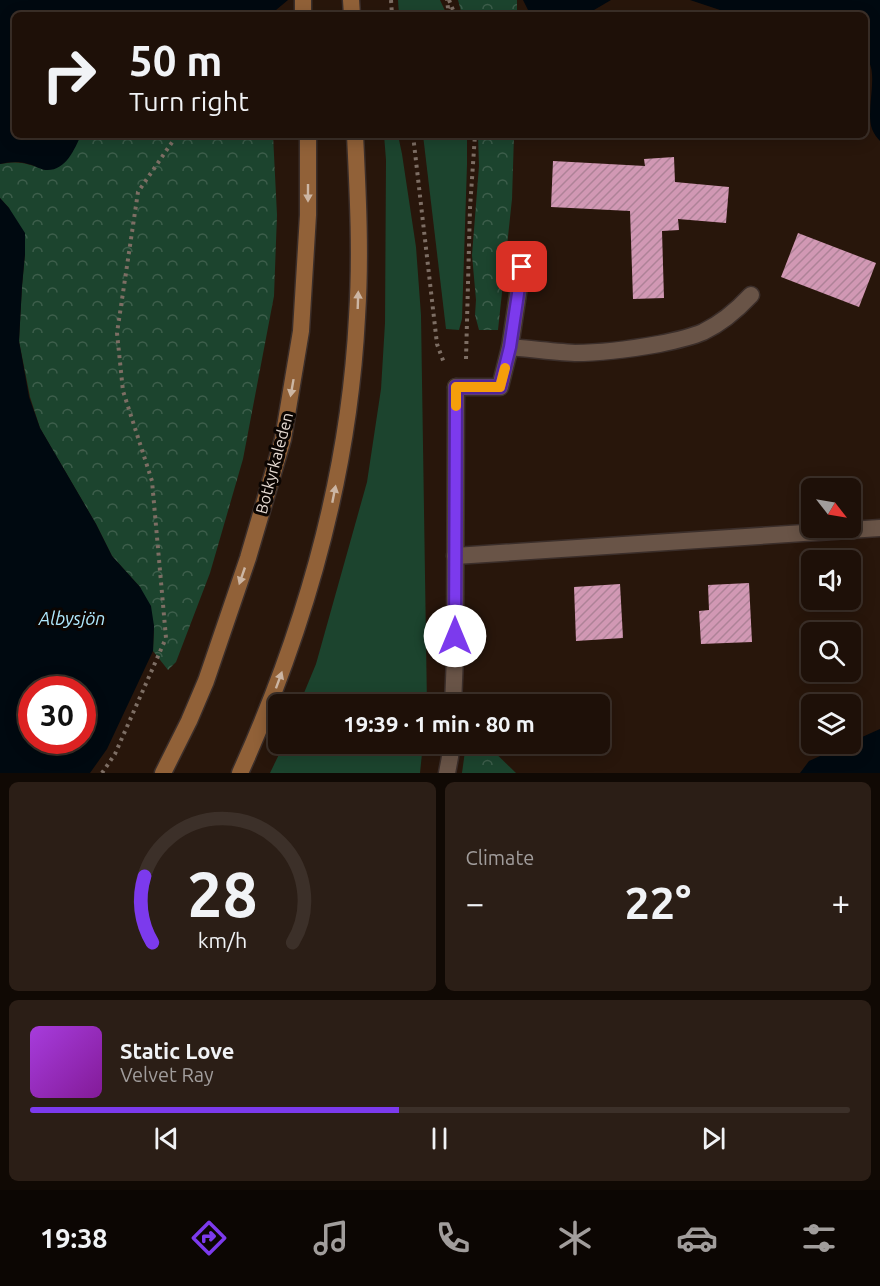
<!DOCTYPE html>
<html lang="en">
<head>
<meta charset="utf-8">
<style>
	:root { --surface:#1e1008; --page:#2b1e16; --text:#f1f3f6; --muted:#a19d9c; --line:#3c3029; --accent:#7c3aed }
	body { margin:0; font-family:Ubuntu,sans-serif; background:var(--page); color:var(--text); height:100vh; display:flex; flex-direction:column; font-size:22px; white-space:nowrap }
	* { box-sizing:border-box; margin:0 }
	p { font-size:20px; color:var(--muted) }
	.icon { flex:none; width:33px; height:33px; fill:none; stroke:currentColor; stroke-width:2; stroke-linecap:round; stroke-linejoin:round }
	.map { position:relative; height:773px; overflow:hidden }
	.sheet { display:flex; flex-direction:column; gap:9px; padding:9px; background:#100904; flex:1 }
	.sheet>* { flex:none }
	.top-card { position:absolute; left:12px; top:12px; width:856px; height:126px; border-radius:9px; box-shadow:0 3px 15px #0003,0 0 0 2px var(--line); background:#1e1008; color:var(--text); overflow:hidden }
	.needle { width:39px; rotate:121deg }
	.fabs { position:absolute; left:801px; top:478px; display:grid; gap:12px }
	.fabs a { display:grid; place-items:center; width:60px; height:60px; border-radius:9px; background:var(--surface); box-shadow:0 3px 15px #0003,0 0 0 2px var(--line); font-size:30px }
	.speed { position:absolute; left:18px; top:676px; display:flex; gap:12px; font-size:30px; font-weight:700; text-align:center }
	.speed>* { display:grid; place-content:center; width:78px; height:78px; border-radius:50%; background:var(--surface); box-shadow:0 3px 15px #0003,0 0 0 2px var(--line); line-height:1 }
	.speed .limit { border:9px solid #d22; background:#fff; color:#111 }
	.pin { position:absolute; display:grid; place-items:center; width:51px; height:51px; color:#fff; margin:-26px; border-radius:12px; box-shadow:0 3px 9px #0006 }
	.me { position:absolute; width:66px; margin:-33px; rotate:0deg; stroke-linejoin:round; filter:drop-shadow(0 0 4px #0008) }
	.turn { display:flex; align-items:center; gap:21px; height:126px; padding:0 18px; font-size:27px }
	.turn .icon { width:78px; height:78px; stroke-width:2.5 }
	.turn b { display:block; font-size:42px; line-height:51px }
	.big { font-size:45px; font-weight:700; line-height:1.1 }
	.sheet .card { flex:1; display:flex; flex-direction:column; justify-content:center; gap:9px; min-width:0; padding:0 21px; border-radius:9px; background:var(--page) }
	.sheet .dial { align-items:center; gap:0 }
	.dial svg { height:156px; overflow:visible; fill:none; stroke:var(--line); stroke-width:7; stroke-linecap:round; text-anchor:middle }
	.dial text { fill:var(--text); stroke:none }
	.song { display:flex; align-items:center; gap:18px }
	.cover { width:72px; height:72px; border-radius:9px; background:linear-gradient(135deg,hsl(280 70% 55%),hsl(290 70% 35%)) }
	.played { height:6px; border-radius:3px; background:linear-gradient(90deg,var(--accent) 45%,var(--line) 45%) }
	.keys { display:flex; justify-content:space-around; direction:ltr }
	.heat { display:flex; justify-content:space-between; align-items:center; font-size:33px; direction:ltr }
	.sheet .tiles { flex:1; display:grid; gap:9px; grid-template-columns:1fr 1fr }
	.card:last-child { grid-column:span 2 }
	.trip { position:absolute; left:268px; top:694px; width:342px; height:60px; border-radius:9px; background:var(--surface); box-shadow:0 3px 15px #0003,0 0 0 2px var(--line); font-weight:700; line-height:60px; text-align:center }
	.tabs { display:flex; height:96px; justify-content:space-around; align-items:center; background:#0c0603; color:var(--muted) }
	.tabs .icon { width:42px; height:42px }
	.tabs .selected { color:var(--accent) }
	.tabs b { font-size:27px; color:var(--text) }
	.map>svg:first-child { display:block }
</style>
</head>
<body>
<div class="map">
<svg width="880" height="773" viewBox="0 0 880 773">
	<defs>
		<pattern id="forest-crowns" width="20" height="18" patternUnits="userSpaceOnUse" patternTransform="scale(1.5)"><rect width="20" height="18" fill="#1c442e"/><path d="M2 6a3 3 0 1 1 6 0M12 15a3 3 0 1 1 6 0" fill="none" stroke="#3d5e4b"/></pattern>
		<pattern id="building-hatch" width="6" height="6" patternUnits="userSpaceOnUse" patternTransform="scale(1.5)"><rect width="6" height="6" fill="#d198b4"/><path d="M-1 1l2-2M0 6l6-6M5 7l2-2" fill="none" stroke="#ae8297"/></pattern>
	</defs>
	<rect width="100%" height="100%" fill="#28160b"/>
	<!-- grass -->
	<g fill="#1c442e">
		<path d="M398 0H440L447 15H399Z"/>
		<path d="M384 135H398L402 154 416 247 421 315 427 705H299L316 664 367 482 381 389 385 323 386 160Z"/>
		<path d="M423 135H467V165L462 319 459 330 446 329Z"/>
		<path d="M284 744H423L420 773H270Z"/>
	</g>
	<!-- forest -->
	<g fill="url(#forest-crowns)">
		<path d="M458 0H517V15H462Z"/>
		<path d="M81 135H273L277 215 274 296 243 459 210 573 176 662 168 670 153 651 154 626 140 587 112 556 96 524 40 428 30 397 19 341 22 286 25 254 9 208 0 198V164C19 160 29 164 46 170L72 152Z"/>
		<path d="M478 135H514L512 199 498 330H479L475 315 476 300 472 255 479 166Z"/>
		<path d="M466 744H486L516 773H462Z"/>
	</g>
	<!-- water -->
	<g fill="#000910" fill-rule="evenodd">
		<path d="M0 0H288L270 15H15V135H81C74 150 66 171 46 170 41 170 34 165 28 164 19 161 9 162 0 164Z"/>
		<path d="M523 0H611L594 10 579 12 546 15 528 10Z"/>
		<path d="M690 0H880V141C877 138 874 134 872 129 865 109 880 72 866 58V15H735Z"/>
		<path d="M0 198 9 208 25 233V254L22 286 19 341 29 397 40 428 96 524 112 556 140 587 151 606 154 626 153 651 107 749 90 773H0ZM32 690H82V741H32Z"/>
		<path d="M880 729V773H800L809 761 847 744H850L851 742Z"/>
	</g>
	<!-- building -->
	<g fill="url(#building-hatch)">
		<path d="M674 157 675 182 729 187 726 223 678 219 679 230 662 231 664 298 633 299 630 211 551 207 553 161 645 166 644 159Z"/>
		<path d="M798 233 876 263 859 307 781 277Z"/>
		<path d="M749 583 752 642 701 644 699 611 709 610 708 585Z"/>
		<path d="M620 584 623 638 576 641 574 587Z"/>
	</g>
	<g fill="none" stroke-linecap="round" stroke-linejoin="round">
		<!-- service casing -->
		<g stroke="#3b2e2a" stroke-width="19">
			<g id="service">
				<path d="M510 347C532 349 554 352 575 353 603 353 631 349 659 344 674 341 689 338 703 332 722 323 737 310 751 295"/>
				<path d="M456 387H500L510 347 522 267"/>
				<path d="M455 556 880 528"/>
			</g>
		</g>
		<!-- minor casing -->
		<g stroke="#3b2e2a" stroke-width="19">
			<g id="minor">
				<path d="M453 705 455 656 456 387"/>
				<path d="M447 773 450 757 451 744"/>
			</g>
		</g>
		<!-- secondary casing -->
		<g stroke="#3b2e2a" stroke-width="19">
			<g id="secondary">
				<path d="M351 0 352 15"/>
				<path d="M163 773 189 721 206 681 248 558 283 439 301 331 308 215V135"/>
				<path d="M240 773C305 629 349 476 357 317 361 256 358 196 355 135"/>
			</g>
		</g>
		<!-- path -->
		<g stroke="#7d6e64" stroke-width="4" stroke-dasharray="3 4.5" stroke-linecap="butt">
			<path d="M391 0 392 15"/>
			<path d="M449 0 455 15"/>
			<path d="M445 15 448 8 447 0"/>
			<path d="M413 135 437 344 444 363"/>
			<path d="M466 359 470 208 475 135"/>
			<path d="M102 773 115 754 166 638 152 481 123 391 117 333 138 192 177 135"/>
		</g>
		<!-- service -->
		<use href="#service" stroke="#695447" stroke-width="16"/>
		<!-- minor -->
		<use href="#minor" stroke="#695447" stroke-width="16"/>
		<!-- secondary -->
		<use href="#secondary" stroke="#916138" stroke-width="16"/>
		<!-- secondary-bridge casing -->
		<g stroke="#3b2e2a" stroke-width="19" stroke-linecap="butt">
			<path id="secondary-bridge" d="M303 0V15"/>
		</g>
		<!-- secondary-bridge -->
		<use href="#secondary-bridge" stroke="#916138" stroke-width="16"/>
	</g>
	<!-- one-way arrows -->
	<defs><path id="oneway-solid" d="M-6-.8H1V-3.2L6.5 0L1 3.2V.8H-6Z" transform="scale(1.5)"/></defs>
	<g fill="#ccb6a4">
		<use href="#oneway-solid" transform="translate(308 193) rotate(90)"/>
		<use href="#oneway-solid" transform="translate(358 300) rotate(-88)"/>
		<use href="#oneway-solid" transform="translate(292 388) rotate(100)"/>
		<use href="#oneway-solid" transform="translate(334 494) rotate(-79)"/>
		<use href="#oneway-solid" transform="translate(242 576) rotate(109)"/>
		<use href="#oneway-solid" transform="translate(279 680) rotate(-70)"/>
	</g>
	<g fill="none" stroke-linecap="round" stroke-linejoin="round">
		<!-- route casing -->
		<g stroke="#51269a" stroke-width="15">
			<path id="route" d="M455 636 456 387H500L510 347 522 267"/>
		</g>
		<!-- route -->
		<use href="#route" stroke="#7c3aed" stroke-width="10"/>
		<!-- slow -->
		<path stroke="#f59e0b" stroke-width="10" d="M456 406V387H500L505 368"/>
	</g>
	<g text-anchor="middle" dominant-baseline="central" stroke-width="6" stroke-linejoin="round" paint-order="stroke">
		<!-- street labels -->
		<g font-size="16" fill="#e6dad2" stroke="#0b0502">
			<text transform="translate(274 463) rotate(-75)">Botkyrkaleden</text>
		</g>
		<!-- water labels -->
		<g font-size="18" font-style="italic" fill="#b0e9fe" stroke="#0b0502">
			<text x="72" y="618">Albysjön</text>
		</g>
	</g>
</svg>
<div class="fabs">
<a><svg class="needle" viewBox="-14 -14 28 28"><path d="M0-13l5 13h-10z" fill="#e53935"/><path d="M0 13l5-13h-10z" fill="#a19d9c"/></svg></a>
<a><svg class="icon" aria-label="sound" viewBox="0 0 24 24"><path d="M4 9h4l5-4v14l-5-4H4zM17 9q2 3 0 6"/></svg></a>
<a><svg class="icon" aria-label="search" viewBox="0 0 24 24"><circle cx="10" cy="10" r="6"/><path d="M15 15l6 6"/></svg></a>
<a><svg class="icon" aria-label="layers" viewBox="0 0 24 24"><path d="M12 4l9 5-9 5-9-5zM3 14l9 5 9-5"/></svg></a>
</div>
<div class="speed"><div class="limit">30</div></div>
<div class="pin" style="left:522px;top:267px;background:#d93025"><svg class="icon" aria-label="arrive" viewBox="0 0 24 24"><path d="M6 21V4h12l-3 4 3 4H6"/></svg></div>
<svg class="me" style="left:455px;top:636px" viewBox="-20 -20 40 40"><circle r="19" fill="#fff"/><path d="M0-13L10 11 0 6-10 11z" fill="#7c3aed"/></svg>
<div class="trip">19:39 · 1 min · 80 m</div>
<div class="top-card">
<div class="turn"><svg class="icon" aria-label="right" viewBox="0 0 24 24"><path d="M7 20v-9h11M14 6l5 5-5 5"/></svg><div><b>50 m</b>Turn right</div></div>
</div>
</div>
<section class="sheet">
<div class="tiles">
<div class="card dial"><svg viewBox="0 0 100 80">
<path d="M14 69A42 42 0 1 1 86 69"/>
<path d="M14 69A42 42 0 0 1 10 35" stroke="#7c3aed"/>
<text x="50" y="56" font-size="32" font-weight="700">28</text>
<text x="50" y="72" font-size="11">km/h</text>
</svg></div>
<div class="card"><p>Climate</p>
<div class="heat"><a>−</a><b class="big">22°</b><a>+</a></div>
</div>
<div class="card">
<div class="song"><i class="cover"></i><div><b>Static Love</b><p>Velvet Ray</p></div></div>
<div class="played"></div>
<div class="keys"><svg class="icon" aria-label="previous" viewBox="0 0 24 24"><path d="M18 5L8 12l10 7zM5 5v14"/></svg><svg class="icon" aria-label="pause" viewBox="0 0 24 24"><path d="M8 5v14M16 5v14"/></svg><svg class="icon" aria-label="next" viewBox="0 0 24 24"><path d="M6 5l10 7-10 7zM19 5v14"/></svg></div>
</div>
</div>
</section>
<nav class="tabs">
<b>19:38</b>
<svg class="icon selected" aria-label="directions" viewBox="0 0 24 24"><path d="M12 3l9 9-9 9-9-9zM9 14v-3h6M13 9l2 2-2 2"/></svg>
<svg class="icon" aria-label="music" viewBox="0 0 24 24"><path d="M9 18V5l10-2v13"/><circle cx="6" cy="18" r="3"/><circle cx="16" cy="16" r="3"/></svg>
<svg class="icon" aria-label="phone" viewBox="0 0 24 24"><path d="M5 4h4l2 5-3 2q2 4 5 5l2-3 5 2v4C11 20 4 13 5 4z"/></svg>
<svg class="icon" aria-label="climate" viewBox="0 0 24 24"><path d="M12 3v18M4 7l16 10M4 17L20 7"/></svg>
<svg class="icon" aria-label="car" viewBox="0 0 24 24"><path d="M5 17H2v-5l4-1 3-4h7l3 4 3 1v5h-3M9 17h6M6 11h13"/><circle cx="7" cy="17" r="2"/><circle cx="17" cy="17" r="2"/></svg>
<svg class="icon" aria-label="filters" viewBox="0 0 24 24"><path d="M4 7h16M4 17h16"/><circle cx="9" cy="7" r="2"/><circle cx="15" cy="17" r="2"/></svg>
</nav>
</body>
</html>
